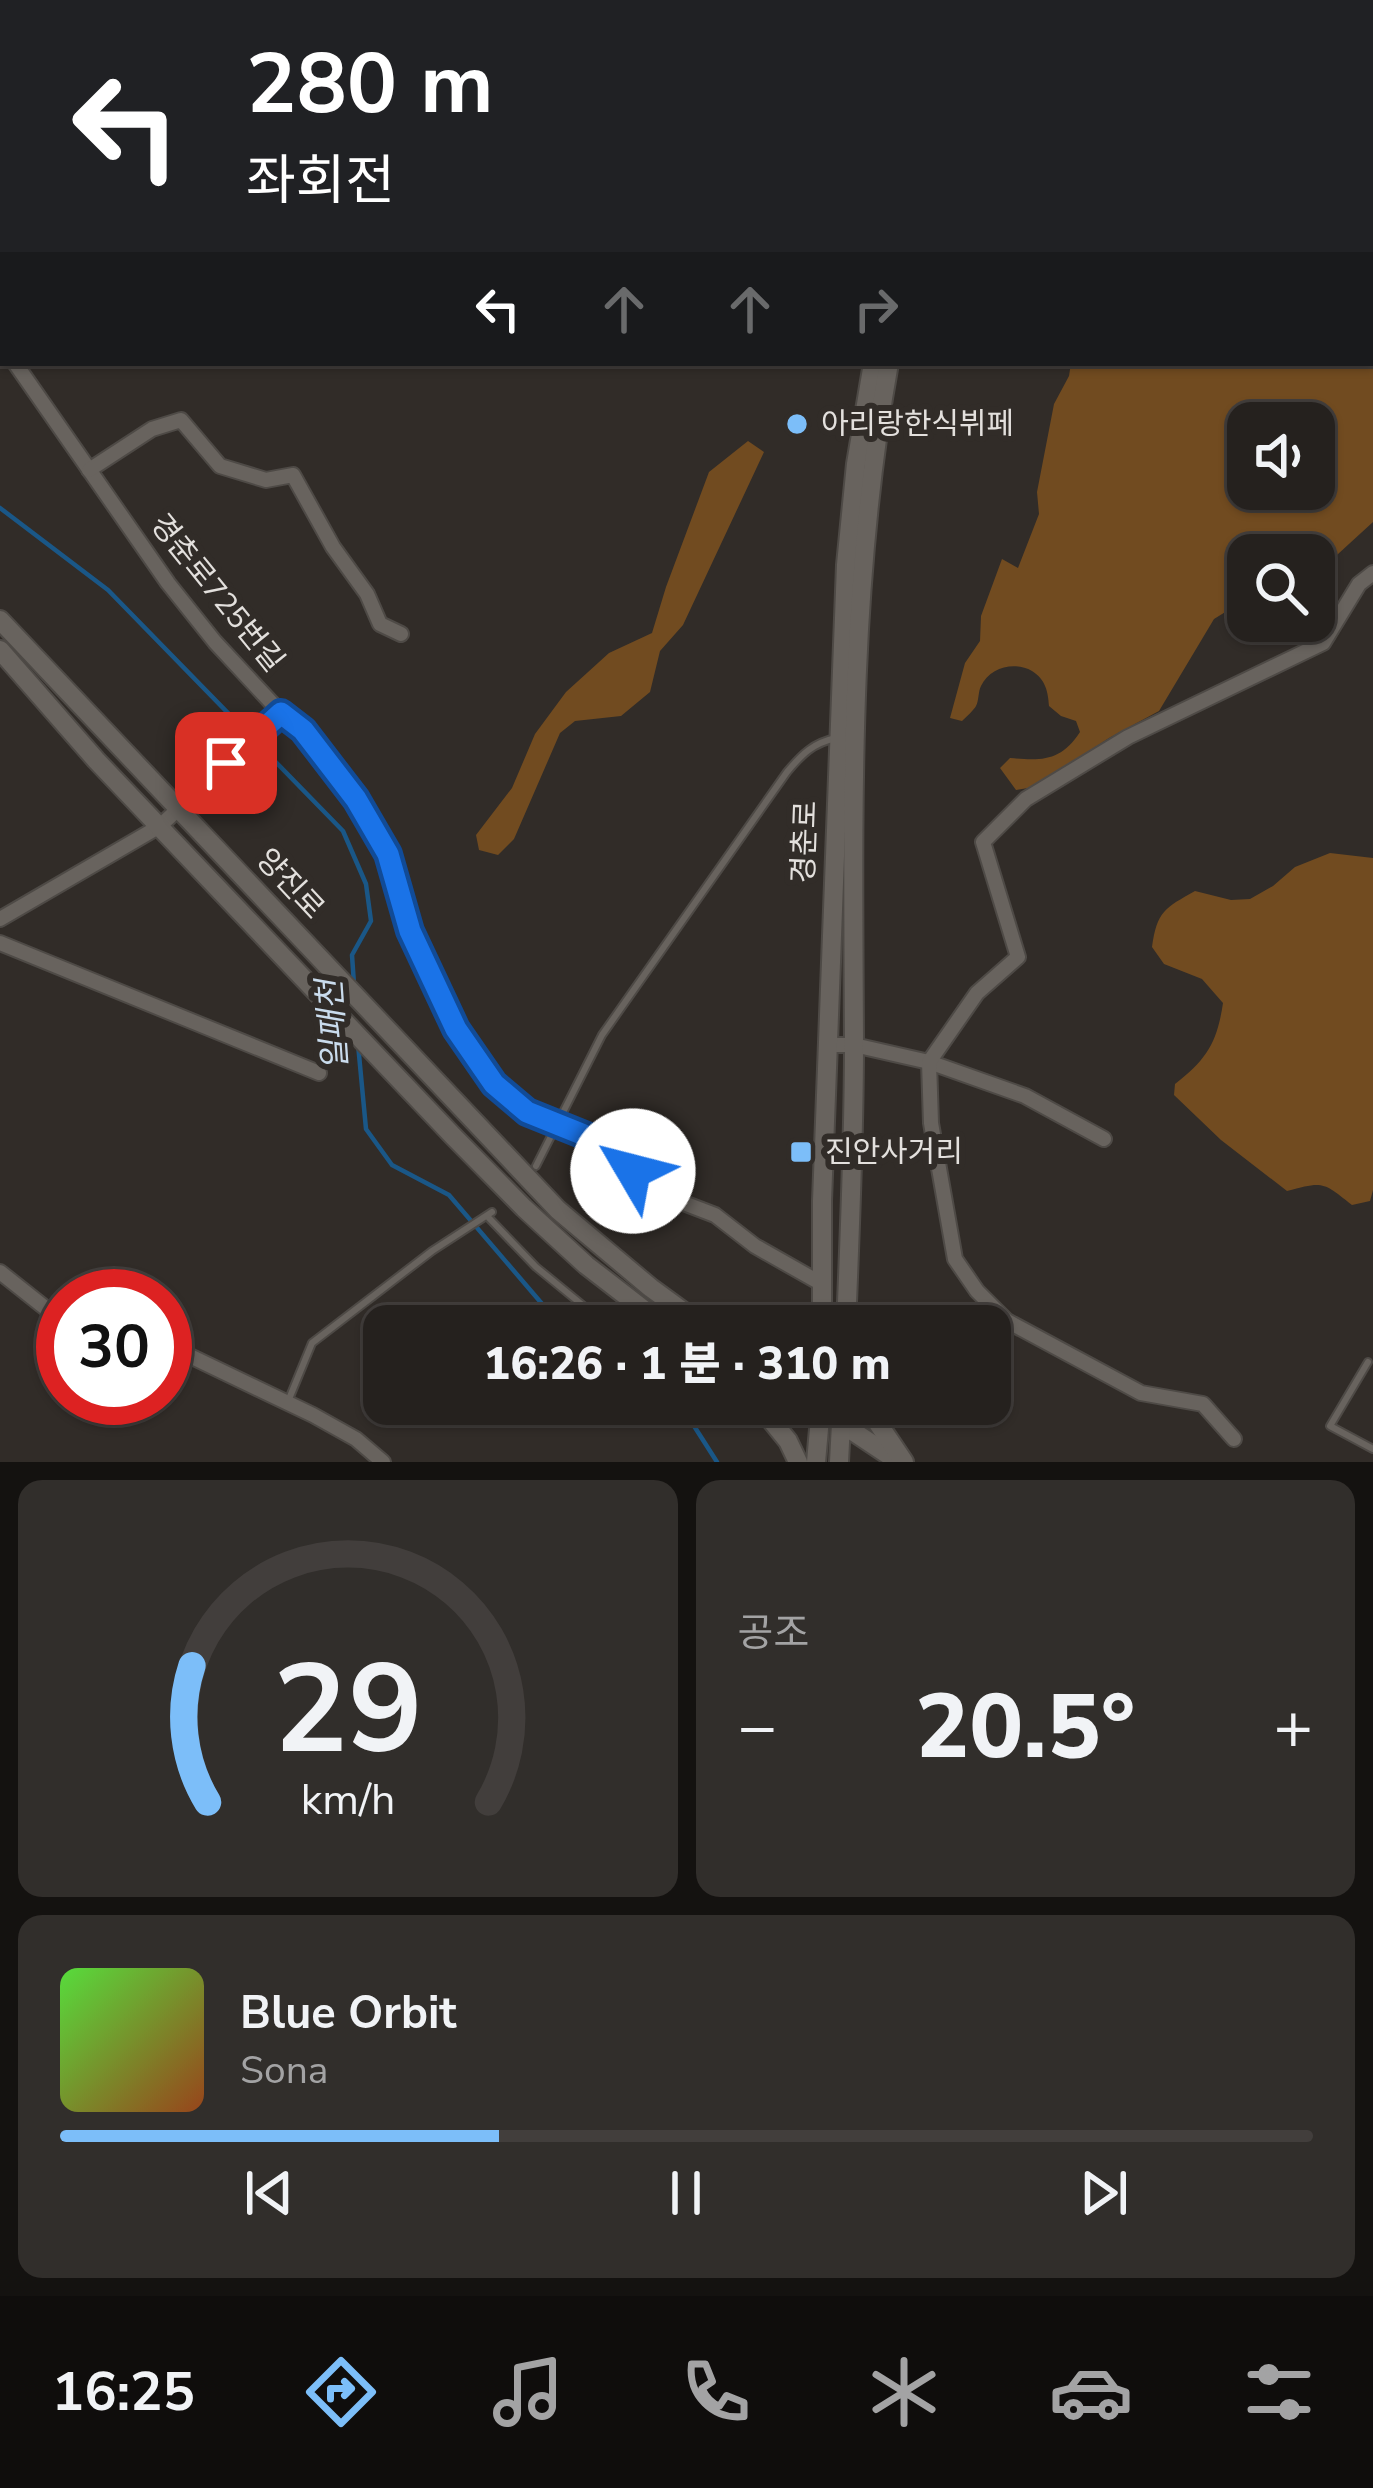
<!DOCTYPE html>
<html lang="ko">
<head>
<meta charset="utf-8">
<style>
	:root { --surface:#25211e; --page:#312e2b; --text:#f1f3f6; --muted:#a3a3a4; --line:#423e3c; --accent:#7cbef9 }
	body { margin:0; font-family:"Nunito Sans","Noto Sans KR",sans-serif; background:var(--page); color:var(--text); height:100vh; display:flex; flex-direction:column; font-size:45px; white-space:nowrap }
	* { box-sizing:border-box; margin:0 }
	p { font-size:39px; color:var(--muted) }
	.icon { flex:none; width:66px; height:66px; fill:none; stroke:currentColor; stroke-width:2; stroke-linecap:round; stroke-linejoin:round }
	.map { position:relative; height:1462px; overflow:hidden }
	.sheet { display:flex; flex-direction:column; gap:18px; padding:18px; background:#141210; flex:1 }
	.sheet>* { flex:none }
	.hud { position:absolute; left:0px; top:0px; width:1374px; height:366px; box-shadow:0 3px 9px #0004,0 0 0 3px var(--line); background:#202124; color:#fff; overflow:hidden }
	.fabs { position:absolute; left:1227px; top:402px; display:grid; gap:24px }
	.fabs a { display:grid; place-items:center; width:108px; height:108px; border-radius:24px; background:var(--surface); box-shadow:0 3px 9px #0004,0 0 0 3px var(--line); font-size:60px }
	.speed { position:absolute; left:36px; top:1269px; display:flex; gap:24px; font-size:60px; font-weight:700; text-align:center }
	.speed>* { display:grid; place-content:center; width:156px; height:156px; border-radius:50%; background:var(--surface); box-shadow:0 3px 9px #0004,0 0 0 3px var(--line); line-height:1 }
	.speed .limit { border:18px solid #d22; background:#fff; color:#111 }
	.pin { position:absolute; display:grid; place-items:center; width:102px; height:102px; color:#fff; margin:-51px; border-radius:24px; box-shadow:0 6px 18px #0006 }
	.me { position:absolute; width:132px; margin:-66px; rotate:307deg; stroke-linejoin:round; filter:drop-shadow(0 0 9px #0008) }
	.turn { display:flex; align-items:center; gap:42px; height:252px; padding:0 48px; font-size:54px }
	.turn .icon { width:156px; height:156px; stroke-width:2.5 }
	.turn b { display:block; font-size:84px; line-height:102px }
	.lanes { display:flex; align-items:center; height:114px; padding:0 48px; background:#0003; justify-content:center; gap:60px; direction:ltr }
	.lanes .off { opacity:.35 }
	.big { font-size:90px; font-weight:800; line-height:1.1 }
	.sheet .card { flex:1; display:flex; flex-direction:column; justify-content:center; gap:18px; min-width:0; padding:0 42px; border-radius:24px; background:var(--page) }
	.sheet .dial { align-items:center; gap:0 }
	.dial svg { height:312px; overflow:visible; fill:none; stroke:var(--line); stroke-width:7; stroke-linecap:round; text-anchor:middle }
	.dial text { fill:var(--text); stroke:none }
	.song { display:flex; align-items:center; gap:36px }
	.cover { width:144px; height:144px; border-radius:18px; background:linear-gradient(135deg,hsl(110 70% 55%),hsl(20 70% 35%)) }
	.played { height:12px; border-radius:6px; background:linear-gradient(90deg,var(--accent) 35%,var(--line) 35%) }
	.keys { display:flex; justify-content:space-around; direction:ltr }
	.heat { display:flex; justify-content:space-between; align-items:center; font-size:66px; direction:ltr }
	.sheet .tiles { flex:1; display:grid; gap:18px; grid-template-columns:1fr 1fr }
	.card:last-child { grid-column:span 2 }
	.trip { position:absolute; left:363px; top:1305px; width:648px; height:120px; border-radius:24px; background:var(--surface); box-shadow:0 3px 9px #0004,0 0 0 3px var(--line); font-weight:800; line-height:120px; text-align:center }
	.menu { display:flex; height:192px; justify-content:space-around; align-items:center; background:#0f0d0c; color:var(--muted) }
	.menu .icon { width:84px; height:84px }
	.menu .active { color:var(--accent) }
	.menu b { font-size:54px; color:var(--text) }
	.map>svg:first-child { display:block }
</style>
</head>
<body>
<div class="map">
<svg width="1373" height="1462" viewBox="0 0 1373 1462">
	<rect width="100%" height="100%" fill="#312c28"/>
	<!-- green -->
	<g fill="#714b20" fill-rule="evenodd">
		<path d="M1373 356V522L1314 576V555H1248V598L1214 619 1159 711 1109 738 1034 787 1016 790 1000 768 1010 758C1043 761 1061 761 1080 732L1076 721 1061 716 1049 706C1048 692 1046 680 1032 671 1015 661 990 667 981 686 978 692 979 700 976 706 974 710 965 718 962 721L950 718 965 663 980 641 981 616 1002 559 1018 568 1039 514 1037 492 1054 404 1069 376 1071 363H1371ZM1248 423H1314V489H1248Z"/>
		<path d="M748 441 764 452 683 625 660 651 650 692 621 716 575 721 560 733 514 839 498 855 479 850 476 835 512 788 535 734 566 692 609 653 652 633 666 587 709 472Z"/>
		<path d="M1330 853 1373 858V1190L1370 1201 1352 1205C1323 1182 1324 1181 1287 1191L1221 1140 1174 1095 1175 1084C1207 1059 1217 1043 1223 1003L1202 979 1164 964 1152 947C1157 911 1165 908 1195 891L1231 900 1250 899 1273 886 1295 867Z"/>
	</g>
	<g fill="none" stroke-linecap="round" stroke-linejoin="round">
		<!-- stream -->
		<g stroke="#1a5787" stroke-width="4.5">
			<path d="M0 508 108 590 343 831 366 884 371 921 352 955 354 984"/>
			<path d="M358 1044 366 1129 392 1165 449 1195 561 1326"/>
			<path d="M680 1404 717 1462"/>
		</g>
		<!-- lane casing -->
		<g stroke="#4e4a46" stroke-width="10">
			<g id="lane">
				<path d="M1371 35H1373"/>
				<path d="M536 1166 602 1035 787 772C802 754 813 743 836 738"/>
				<path d="M487 1216 536 1267 602 1321 599 1326"/>
				<path d="M1368 1362 1330 1426 1373 1449"/>
				<path d="M289 1399 312 1343 432 1251 492 1212"/>
			</g>
		</g>
		<!-- street casing -->
		<g stroke="#4e4a46" stroke-width="18">
			<g id="street">
				<path d="M822 0V3"/>
				<path d="M1371 218 1373 220"/>
				<path d="M0 341 3 345"/>
				<path d="M15 363 168 583 215 642 281 713 303 731 356 799 388 854 409 931 456 1029 494 1084 527 1111 604 1143 633 1171 668 1197 715 1215 755 1246 822 1284"/>
				<path d="M89 470 152 429 181 420 220 466 266 480 293 475 333 547 367 594 380 624 401 634"/>
				<path d="M0 919 160 826 281 713"/>
				<path d="M0 943 319 1073"/>
				<path d="M828 1045H854L929 1062 1025 1096 1104 1139"/>
				<path d="M0 1272 63 1322"/>
				<path d="M165 1344 313 1415 356 1439 383 1462"/>
				<path d="M1234 1439 1203 1404 1141 1393 1007 1321 977 1291 955 1259 931 1123 929 1062 977 993 1018 957 983 842 1026 799 1128 737 1323 643 1359 584 1373 573"/>
			</g>
		</g>
		<!-- secondary casing -->
		<g stroke="#4e4a46" stroke-width="22">
			<g id="secondary">
				<path d="M942 3V0"/>
				<path d="M960 3V0"/>
				<path d="M0 620 558 1210 651 1288 703 1326"/>
				<path d="M0 650 96 760 453 1136 524 1208 586 1265 665 1326"/>
				<path d="M822 1326V1201L846 565 856 464 873 363"/>
				<path d="M846 1326C850 1232 854 1138 854 1044 853 814 848 590 889 363"/>
				<path d="M758 1404 788 1441 798 1462"/>
				<path d="M785 1404 824 1419"/>
				<path d="M812 1404 899 1462"/>
				<path d="M865 1404 904 1462"/>
				<path d="M816 1462 821 1407"/>
				<path d="M839 1462 842 1404"/>
			</g>
		</g>
		<!-- lane -->
		<use href="#lane" stroke="#68635e" stroke-width="6"/>
		<!-- street -->
		<use href="#street" stroke="#68635e" stroke-width="14"/>
		<!-- secondary -->
		<use href="#secondary" stroke="#68635e" stroke-width="18"/>
	</g>
	<g fill="none" stroke-linecap="round" stroke-linejoin="round">
		<!-- route casing -->
		<g stroke="#114b97" stroke-width="30">
			<path id="route" d="M226 763 281 713 303 730 356 799 388 854 410 931 456 1029 494 1084 527 1112 604 1143 633 1171"/>
		</g>
		<!-- route -->
		<use href="#route" stroke="#1a73e8" stroke-width="21"/>
	</g>
	<!-- markers -->
	<g fill="#7cbef9" stroke="#312c28" stroke-width="4.5">
		<circle cx="797" cy="424" r="12"/>
		<rect x="789" y="1140" width="24" height="24" rx="6"/>
	</g>
	<g text-anchor="middle" dominant-baseline="central" stroke-width="12" stroke-linejoin="round" paint-order="stroke">
		<!-- poi labels -->
		<g font-size="30" fill="#e3e0dd" stroke="#312c28" text-anchor="start">
			<text x="821" y="424">아리랑한식뷔페</text>
			<text x="825" y="1152">진안사거리</text>
		</g>
		<!-- street labels -->
		<g font-size="30" fill="#e3e0dd" stroke="#312c28">
			<text transform="translate(217 593) rotate(51)">경춘로725번길</text>
			<text transform="translate(805 842) rotate(-88)">경춘로</text>
			<text transform="translate(290 884) rotate(47)">양진로</text>
		</g>
		<!-- water labels -->
		<g font-size="33" font-style="italic" fill="#cadced" stroke="#312c28">
			<text transform="translate(333 1025) rotate(-94)">일패천</text>
		</g>
	</g>
</svg>
<div class="fabs">
<a><svg class="icon" aria-label="sound" viewBox="0 0 24 24"><path d="M4 9h4l5-4v14l-5-4H4zM17 9q2 3 0 6"/></svg></a>
<a><svg class="icon" aria-label="search" viewBox="0 0 24 24"><circle cx="10" cy="10" r="6"/><path d="M15 15l6 6"/></svg></a>
</div>
<div class="speed"><div class="limit">30</div></div>
<div class="pin" style="left:226px;top:763px;background:#d93025"><svg class="icon" aria-label="arrive" viewBox="0 0 24 24"><path d="M6 21V4h12l-3 4 3 4H6"/></svg></div>
<svg class="me" style="left:633px;top:1171px" viewBox="-20 -20 40 40"><circle r="19" fill="#fff"/><path d="M0-13L10 11 0 6-10 11z" fill="#1a73e8"/></svg>
<div class="trip">16:26 · 1 분 · 310 m</div>
<div class="hud">
<div class="turn"><svg class="icon" aria-label="left" viewBox="0 0 24 24"><path d="M17 20v-9H6M10 6l-5 5 5 5"/></svg><div><b>280 m</b>좌회전</div></div>
<div class="lanes"><svg class="icon" aria-label="left" viewBox="0 0 24 24"><path d="M17 20v-9H6M10 6l-5 5 5 5"/></svg><svg class="icon off" aria-label="ahead" viewBox="0 0 24 24"><path d="M12 20V5M6 11l6-6 6 6"/></svg><svg class="icon off" aria-label="ahead" viewBox="0 0 24 24"><path d="M12 20V5M6 11l6-6 6 6"/></svg><svg class="icon off" aria-label="right" viewBox="0 0 24 24"><path d="M7 20v-9h11M14 6l5 5-5 5"/></svg></div>
</div>
</div>
<section class="sheet">
<div class="tiles">
<div class="card dial"><svg viewBox="0 0 100 80">
<path d="M14 69A42 42 0 1 1 86 69"/>
<path d="M14 69A42 42 0 0 1 10 34" stroke="#7cbef9"/>
<text x="50" y="56" font-size="32" font-weight="700">29</text>
<text x="50" y="72" font-size="11">km/h</text>
</svg></div>
<div class="card"><p>공조</p>
<div class="heat"><a>−</a><b class="big">20.5°</b><a>+</a></div>
</div>
<div class="card">
<div class="song"><i class="cover"></i><div><b>Blue Orbit</b><p>Sona</p></div></div>
<div class="played"></div>
<div class="keys"><svg class="icon" aria-label="previous" viewBox="0 0 24 24"><path d="M18 5L8 12l10 7zM5 5v14"/></svg><svg class="icon" aria-label="pause" viewBox="0 0 24 24"><path d="M8 5v14M16 5v14"/></svg><svg class="icon" aria-label="next" viewBox="0 0 24 24"><path d="M6 5l10 7-10 7zM19 5v14"/></svg></div>
</div>
</div>
</section>
<nav class="menu">
<b>16:25</b>
<svg class="icon active" aria-label="directions" viewBox="0 0 24 24"><path d="M12 3l9 9-9 9-9-9zM9 14v-3h6M13 9l2 2-2 2"/></svg>
<svg class="icon" aria-label="music" viewBox="0 0 24 24"><path d="M9 18V5l10-2v13"/><circle cx="6" cy="18" r="3"/><circle cx="16" cy="16" r="3"/></svg>
<svg class="icon" aria-label="phone" viewBox="0 0 24 24"><path d="M5 4h4l2 5-3 2q2 4 5 5l2-3 5 2v4C11 20 4 13 5 4z"/></svg>
<svg class="icon" aria-label="climate" viewBox="0 0 24 24"><path d="M12 3v18M4 7l16 10M4 17L20 7"/></svg>
<svg class="icon" aria-label="car" viewBox="0 0 24 24"><path d="M5 17H2v-5l4-1 3-4h7l3 4 3 1v5h-3M9 17h6M6 11h13"/><circle cx="7" cy="17" r="2"/><circle cx="17" cy="17" r="2"/></svg>
<svg class="icon" aria-label="filters" viewBox="0 0 24 24"><path d="M4 7h16M4 17h16"/><circle cx="9" cy="7" r="2"/><circle cx="15" cy="17" r="2"/></svg>
</nav>
</body>
</html>
